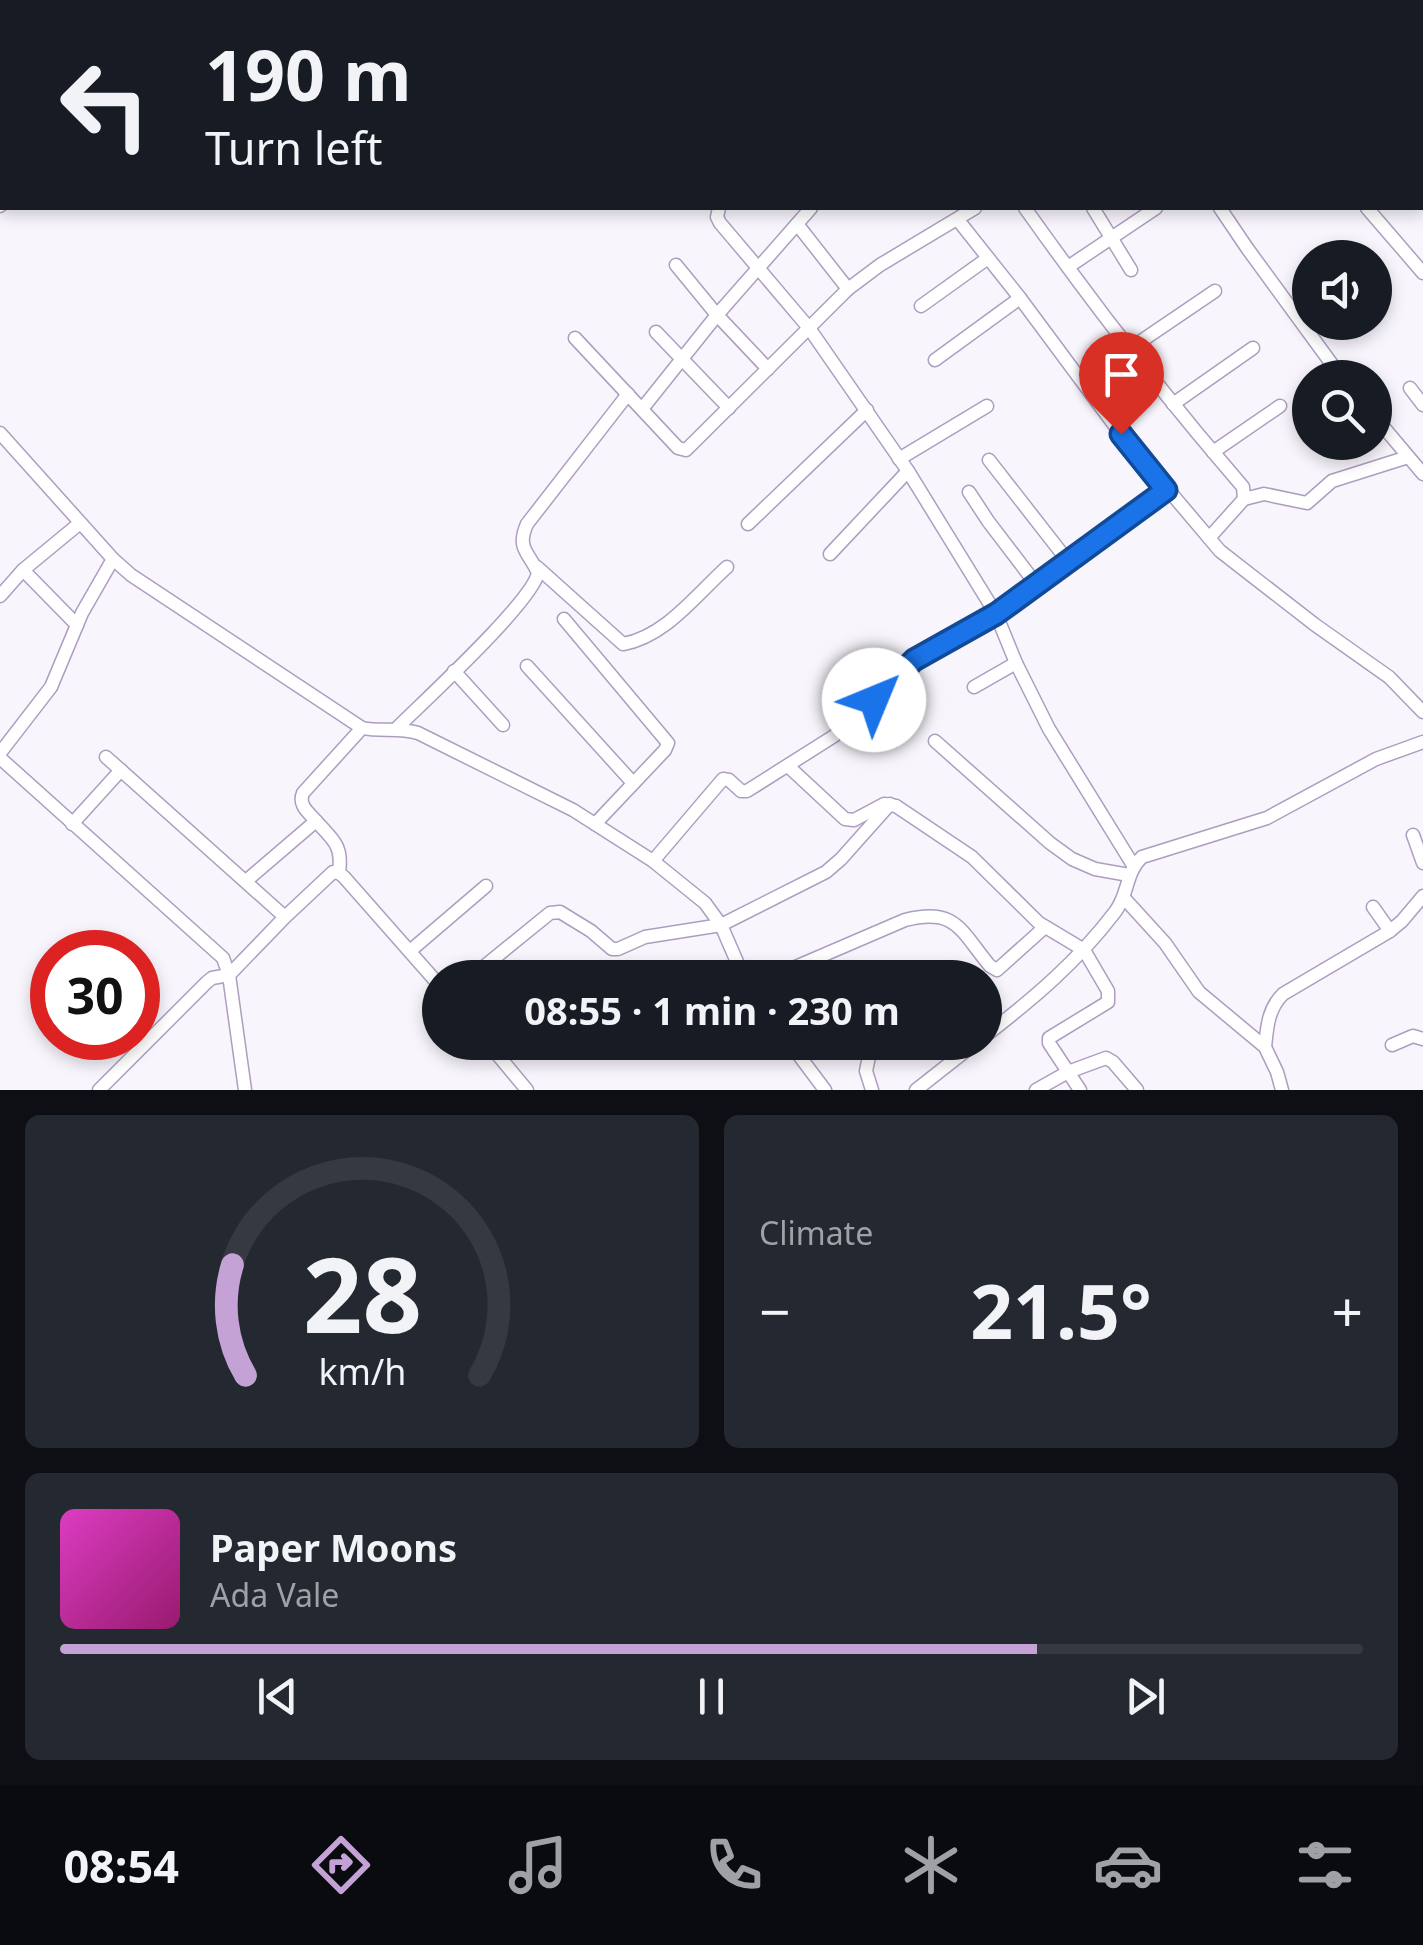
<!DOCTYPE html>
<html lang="en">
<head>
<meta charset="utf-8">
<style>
	:root { --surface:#171b24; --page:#242831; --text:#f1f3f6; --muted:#9ea1a6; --line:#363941; --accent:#c4a2d6 }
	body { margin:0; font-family:"Noto Sans",sans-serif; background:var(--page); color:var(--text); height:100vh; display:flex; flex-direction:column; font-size:38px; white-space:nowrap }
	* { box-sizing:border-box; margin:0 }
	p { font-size:32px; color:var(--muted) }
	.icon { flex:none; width:55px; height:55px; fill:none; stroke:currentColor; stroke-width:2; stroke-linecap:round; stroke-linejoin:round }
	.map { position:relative; height:1090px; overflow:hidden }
	.side { display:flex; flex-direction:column; gap:25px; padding:25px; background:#0d0f14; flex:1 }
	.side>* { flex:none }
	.guide { position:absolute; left:0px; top:0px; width:1425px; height:210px; box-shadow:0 5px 15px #0003; background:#171b24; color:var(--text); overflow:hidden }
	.fabs { position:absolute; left:1292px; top:240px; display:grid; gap:20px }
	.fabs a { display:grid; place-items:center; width:100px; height:100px; border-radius:50%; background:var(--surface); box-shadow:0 5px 15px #0003; font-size:50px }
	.speed { position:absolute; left:30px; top:930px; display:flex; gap:20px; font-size:50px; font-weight:700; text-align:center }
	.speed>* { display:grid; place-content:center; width:130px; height:130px; border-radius:50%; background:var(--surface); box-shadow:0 5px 15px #0003; line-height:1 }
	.speed .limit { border:15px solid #d22; background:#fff; color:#111 }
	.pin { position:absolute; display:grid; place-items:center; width:85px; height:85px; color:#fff; margin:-102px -42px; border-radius:50% 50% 50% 0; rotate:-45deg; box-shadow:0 0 10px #0007 }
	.pin .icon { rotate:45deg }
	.me { position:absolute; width:110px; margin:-55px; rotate:45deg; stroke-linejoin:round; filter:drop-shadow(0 0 8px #0008) }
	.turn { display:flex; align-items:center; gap:35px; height:210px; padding:0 40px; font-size:45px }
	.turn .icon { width:130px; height:130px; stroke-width:2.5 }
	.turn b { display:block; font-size:70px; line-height:85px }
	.big { font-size:75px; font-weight:700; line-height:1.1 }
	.side .tile { flex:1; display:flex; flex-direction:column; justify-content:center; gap:15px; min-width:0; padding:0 35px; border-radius:15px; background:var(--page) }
	.side .dial { align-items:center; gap:0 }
	.dial svg { height:260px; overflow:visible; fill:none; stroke:var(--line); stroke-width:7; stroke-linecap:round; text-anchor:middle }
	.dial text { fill:var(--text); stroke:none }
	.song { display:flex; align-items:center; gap:30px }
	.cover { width:120px; height:120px; border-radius:15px; background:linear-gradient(135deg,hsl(310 70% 55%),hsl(320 70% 35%)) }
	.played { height:10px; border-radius:5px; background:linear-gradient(90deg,var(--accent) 75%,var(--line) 75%) }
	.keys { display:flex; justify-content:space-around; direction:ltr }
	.heat { display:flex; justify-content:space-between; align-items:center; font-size:55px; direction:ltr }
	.side .tiles { flex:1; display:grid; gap:25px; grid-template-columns:1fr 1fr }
	.tile:last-child { grid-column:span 2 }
	.trip { position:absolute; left:422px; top:960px; width:580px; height:100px; border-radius:50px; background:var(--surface); box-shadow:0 5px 15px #0003; font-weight:700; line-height:100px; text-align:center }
	.tabs { display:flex; height:160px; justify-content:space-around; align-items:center; background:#090b0e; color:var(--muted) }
	.tabs .icon { width:70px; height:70px }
	.tabs .current { color:var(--accent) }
	.tabs b { font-size:45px; color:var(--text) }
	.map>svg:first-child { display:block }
</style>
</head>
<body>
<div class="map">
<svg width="1423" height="1090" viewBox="0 0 1423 1090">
	<rect width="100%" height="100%" fill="#f8f5fc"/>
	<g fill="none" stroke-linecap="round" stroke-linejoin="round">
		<!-- minor casing -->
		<g stroke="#ad9ebf" stroke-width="15">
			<g id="minor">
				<path d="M99 0 102 2"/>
				<path d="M1089 0 1090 2"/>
				<path d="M1147 0 1148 2"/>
				<path d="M1186 0 1192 2"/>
				<path d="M1396 0 1397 2"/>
				<path d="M1411 0 1413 2"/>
				<path d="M786 2 788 0"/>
				<path d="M887 2 889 0"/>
				<path d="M935 2 937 0"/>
				<path d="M992 2 994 0"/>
				<path d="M1048 2 1051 0"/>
				<path d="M1422 18 1423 19"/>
				<path d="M1422 49 1423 50"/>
				<path d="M0 150 2 153"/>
				<path d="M0 206 2 204"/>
				<path d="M719 208 717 217 720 223 809 328 908 471 996 614 1016 663 1049 729 1133 865"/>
				<path d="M1025 208C1093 304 1166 398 1243 487L1244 499 1209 538"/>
				<path d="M1093 208 1131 270"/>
				<path d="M1220 208 1247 248 1342 378"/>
				<path d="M1367 208 1423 273"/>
				<path d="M958 220 1020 298 1121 434 1220 551 1314 624 1389 677 1423 712"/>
				<path d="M797 224 848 289"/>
				<path d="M676 265 717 315 768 369"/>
				<path d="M1068 267 1156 208"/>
				<path d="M921 306 988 258"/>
				<path d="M656 332 729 408"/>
				<path d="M575 338 678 448 686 450 848 289 880 265 975 208"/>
				<path d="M1131 348 1215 291"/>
				<path d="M935 360 1020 298"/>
				<path d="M1410 388 1423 405"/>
				<path d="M1173 404 1253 348"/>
				<path d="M642 409 717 315 811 208"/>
				<path d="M1375 417 1423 474"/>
				<path d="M0 433 113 559 131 575 362 728C381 732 399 727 418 733L573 810 653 861 705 903 721 925 744 978"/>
				<path d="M1213 452 1280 406"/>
				<path d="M899 459 987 406"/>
				<path d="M989 460 1067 560"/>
				<path d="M969 492 988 521 1036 584"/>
				<path d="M1244 499 1264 494 1307 503 1332 481 1408 457"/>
				<path d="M748 524 867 410"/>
				<path d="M830 554 908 471"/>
				<path d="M537 567 623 644C665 637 697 594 727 567"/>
				<path d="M23 570 77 625"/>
				<path d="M0 596 23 570 80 523"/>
				<path d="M564 619 668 743 665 750 595 824"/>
				<path d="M527 666 633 783"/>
				<path d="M454 671 503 725"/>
				<path d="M974 687 1016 663"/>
				<path d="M397 728C424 701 532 602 538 573 529 552 516 549 527 524L628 394"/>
				<path d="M935 741 1050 843 1072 859 1095 869 1129 875"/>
				<path d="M0 753 51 687 82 613 113 559"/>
				<path d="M106 757 285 917"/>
				<path d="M0 758 223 958 229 975 245 1090"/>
				<path d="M788 766 845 819 854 820 884 804 896 806 972 857 1039 923 1084 950 1108 991V1002L1049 1038V1043L1080 1090"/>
				<path d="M316 821C333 840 343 845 339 873"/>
				<path d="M72 824 121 770"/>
				<path d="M1413 835 1423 863"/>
				<path d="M653 861 723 779 729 780 741 791H747L834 736 914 660 996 614 1166 490"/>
				<path d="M246 881 316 821C308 812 298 805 303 793L362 728"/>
				<path d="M1124 898 1165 943 1199 992 1265 1047 1277 1072 1282 1090"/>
				<path d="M1373 907 1390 931"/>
				<path d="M410 951 486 886"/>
				<path d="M470 978 550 913 560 912 591 931 612 949H618L645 937 721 925 826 872 841 859 890 804"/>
				<path d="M770 978 905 920C956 907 960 930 990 966L997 970 1045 927"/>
				<path d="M985 1036C1034 998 1077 962 1115 912 1129 894 1125 873 1142 857L1267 818 1376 759 1423 742"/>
				<path d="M487 1042 527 1090"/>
				<path d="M789 1042 825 1090"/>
				<path d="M1392 1045 1413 1036 1423 1039"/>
				<path d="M1265 1047C1267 1027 1268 1009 1283 994L1390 931 1402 921 1423 896"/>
				<path d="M99 1090 207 982 212 978 229 975 285 917 333 872 339 873 344 877 440 986"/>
				<path d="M872 1090 866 1071 872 1042"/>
				<path d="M916 1090 977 1042"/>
				<path d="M1036 1090 1068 1072 1106 1058 1113 1062 1137 1090"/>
			</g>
		</g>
		<!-- minor -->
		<use href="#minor" stroke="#fff" stroke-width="12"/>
	</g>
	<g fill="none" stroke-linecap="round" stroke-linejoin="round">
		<!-- route casing -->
		<g stroke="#114b97" stroke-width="25">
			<path id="route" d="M874 700 914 660 996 614 1166 490 1121 434"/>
		</g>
		<!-- route -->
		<use href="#route" stroke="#1a73e8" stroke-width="18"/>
	</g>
</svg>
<div class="fabs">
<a><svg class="icon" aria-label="sound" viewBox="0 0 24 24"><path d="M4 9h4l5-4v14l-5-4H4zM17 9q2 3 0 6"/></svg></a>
<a><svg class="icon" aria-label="search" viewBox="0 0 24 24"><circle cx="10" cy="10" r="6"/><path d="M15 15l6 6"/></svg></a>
</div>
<div class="speed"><div class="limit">30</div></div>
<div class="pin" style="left:1121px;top:434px;background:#d93025"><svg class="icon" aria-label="arrive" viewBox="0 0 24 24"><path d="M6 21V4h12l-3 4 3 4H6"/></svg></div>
<svg class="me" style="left:874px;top:700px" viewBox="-20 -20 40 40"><circle r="19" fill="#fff"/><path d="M0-13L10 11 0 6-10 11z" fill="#1a73e8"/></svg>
<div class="trip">08:55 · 1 min · 230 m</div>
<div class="guide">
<div class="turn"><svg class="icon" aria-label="left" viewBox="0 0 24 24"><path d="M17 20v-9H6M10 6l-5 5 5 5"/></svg><div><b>190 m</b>Turn left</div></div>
</div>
</div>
<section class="side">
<div class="tiles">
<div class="tile dial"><svg viewBox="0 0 100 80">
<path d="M14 69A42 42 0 1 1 86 69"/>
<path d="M14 69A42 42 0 0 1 10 35" stroke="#c4a2d6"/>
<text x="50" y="56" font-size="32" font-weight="700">28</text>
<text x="50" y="72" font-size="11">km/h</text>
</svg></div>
<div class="tile"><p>Climate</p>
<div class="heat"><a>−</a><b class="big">21.5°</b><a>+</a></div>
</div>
<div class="tile">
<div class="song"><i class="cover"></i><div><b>Paper Moons</b><p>Ada Vale</p></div></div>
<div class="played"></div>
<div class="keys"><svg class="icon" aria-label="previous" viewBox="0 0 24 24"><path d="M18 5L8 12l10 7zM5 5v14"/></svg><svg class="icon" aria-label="pause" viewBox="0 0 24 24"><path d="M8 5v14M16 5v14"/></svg><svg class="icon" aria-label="next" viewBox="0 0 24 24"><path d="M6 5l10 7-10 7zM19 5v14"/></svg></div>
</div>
</div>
</section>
<nav class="tabs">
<b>08:54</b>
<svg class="icon current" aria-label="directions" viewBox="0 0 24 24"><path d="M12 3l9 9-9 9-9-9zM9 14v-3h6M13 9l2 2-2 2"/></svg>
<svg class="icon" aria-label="music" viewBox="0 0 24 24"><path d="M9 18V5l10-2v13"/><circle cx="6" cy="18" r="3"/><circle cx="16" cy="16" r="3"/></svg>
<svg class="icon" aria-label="phone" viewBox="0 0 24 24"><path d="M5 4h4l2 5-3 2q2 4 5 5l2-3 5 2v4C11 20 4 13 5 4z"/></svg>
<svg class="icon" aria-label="climate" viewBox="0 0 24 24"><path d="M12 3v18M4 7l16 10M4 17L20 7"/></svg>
<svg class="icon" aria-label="car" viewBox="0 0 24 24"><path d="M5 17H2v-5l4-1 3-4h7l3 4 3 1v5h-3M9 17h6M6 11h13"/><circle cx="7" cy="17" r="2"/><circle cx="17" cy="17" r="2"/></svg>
<svg class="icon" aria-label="filters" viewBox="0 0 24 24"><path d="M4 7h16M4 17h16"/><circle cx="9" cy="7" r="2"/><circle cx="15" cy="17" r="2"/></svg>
</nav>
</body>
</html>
